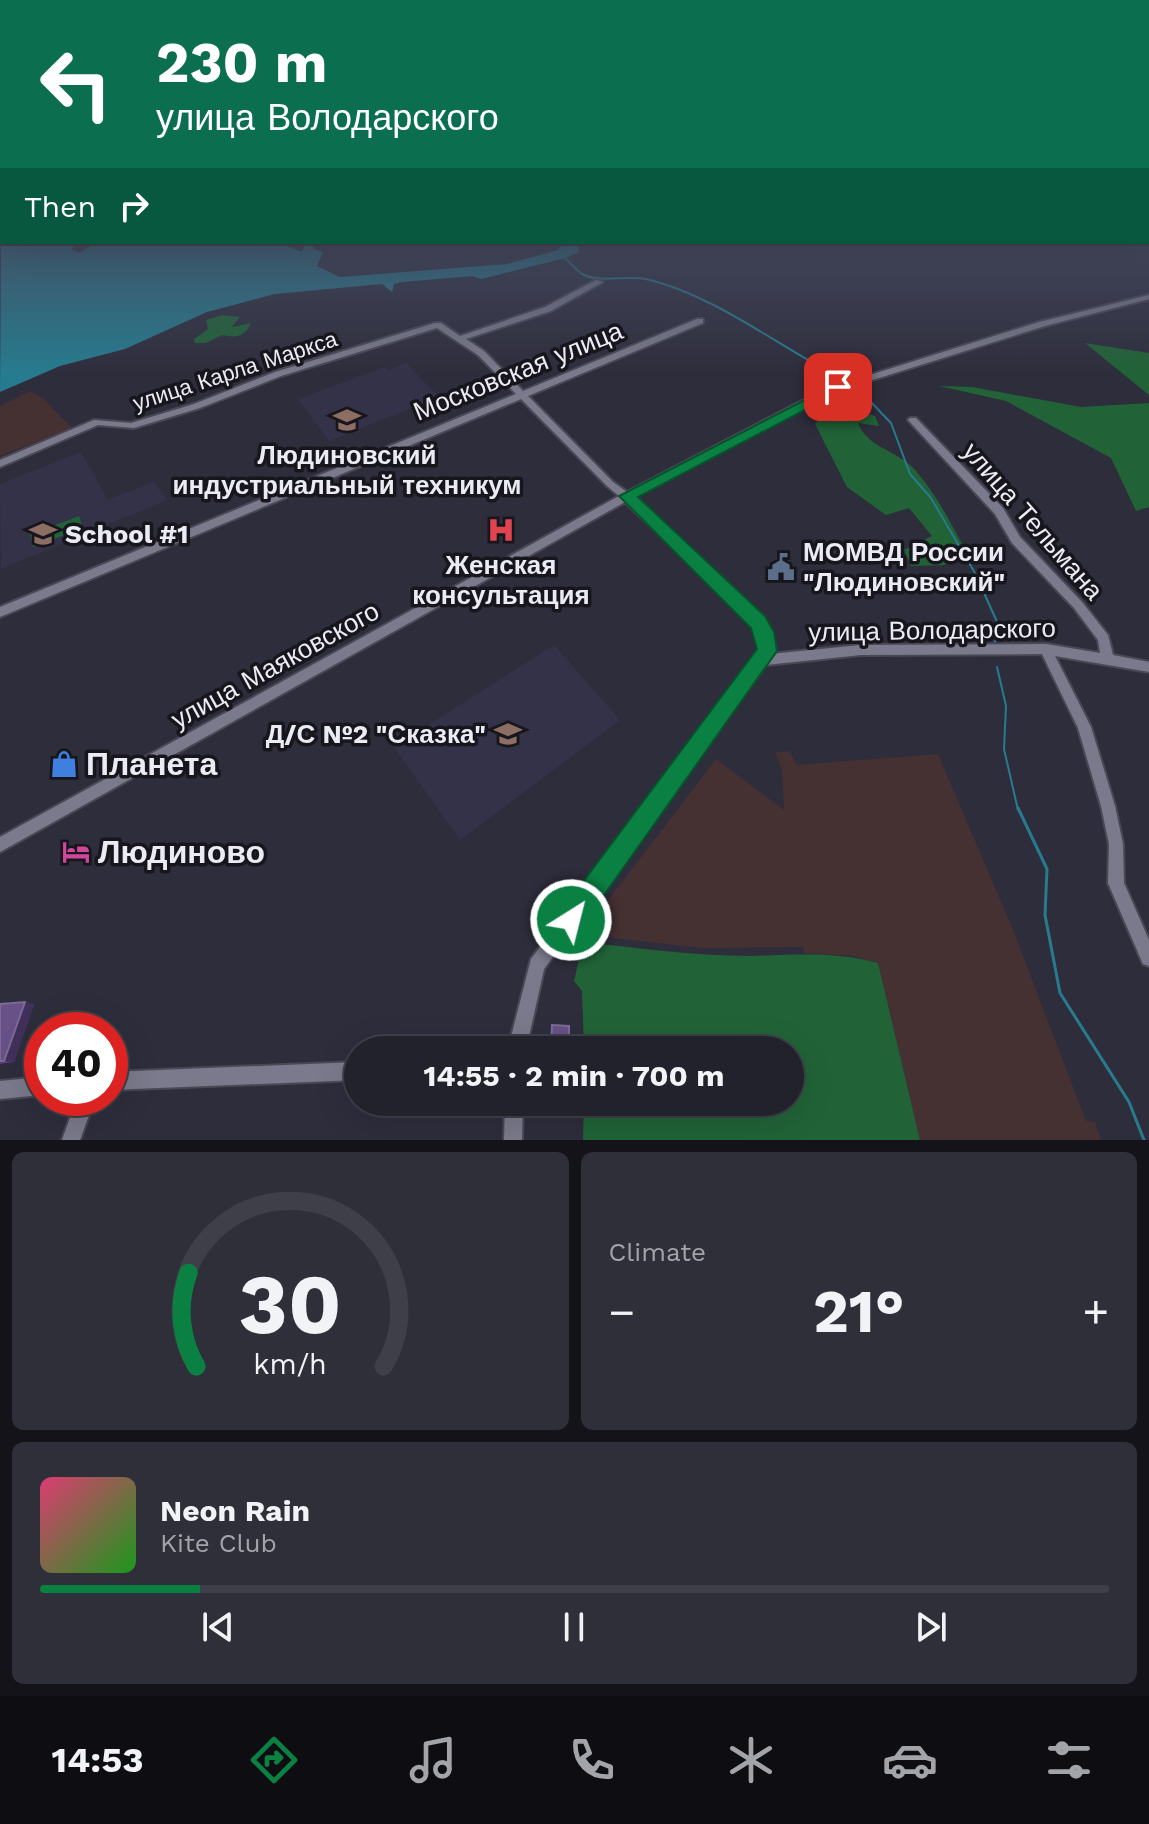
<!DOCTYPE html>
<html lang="en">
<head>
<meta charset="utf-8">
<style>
	:root { --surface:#22222d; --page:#2e2f39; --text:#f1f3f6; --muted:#a2a4aa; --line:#3f3f49; --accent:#0b8043 }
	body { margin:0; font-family:"Work Sans",sans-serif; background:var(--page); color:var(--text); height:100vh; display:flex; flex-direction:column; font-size:30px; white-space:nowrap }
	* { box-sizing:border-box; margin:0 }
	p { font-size:26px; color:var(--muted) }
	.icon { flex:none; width:44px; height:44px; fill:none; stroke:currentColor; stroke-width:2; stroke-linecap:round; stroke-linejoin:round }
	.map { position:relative; height:1140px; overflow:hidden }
	.panel { display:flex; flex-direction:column; gap:12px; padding:12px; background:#131319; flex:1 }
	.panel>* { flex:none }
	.guide { position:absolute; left:0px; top:0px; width:1150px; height:244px; box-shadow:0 8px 32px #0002,0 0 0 2px var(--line); background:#0b6e4f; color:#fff; overflow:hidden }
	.speed { position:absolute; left:24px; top:1012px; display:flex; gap:16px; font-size:40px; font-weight:700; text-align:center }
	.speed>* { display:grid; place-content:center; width:104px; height:104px; border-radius:50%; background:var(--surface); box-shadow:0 8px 32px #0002,0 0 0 2px var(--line); line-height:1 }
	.speed .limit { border:12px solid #d22; background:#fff; color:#111 }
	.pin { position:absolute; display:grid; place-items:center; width:68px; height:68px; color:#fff; margin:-34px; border-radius:16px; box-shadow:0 4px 12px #0006 }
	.me { position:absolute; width:88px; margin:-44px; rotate:36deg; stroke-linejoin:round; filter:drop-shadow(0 0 6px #0008) }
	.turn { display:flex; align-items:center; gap:28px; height:168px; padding:0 24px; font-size:36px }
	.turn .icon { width:104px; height:104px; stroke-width:2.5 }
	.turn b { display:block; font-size:56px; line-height:68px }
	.then { display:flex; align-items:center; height:76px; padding:0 24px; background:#0003; gap:16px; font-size:30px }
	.big { font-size:60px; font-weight:700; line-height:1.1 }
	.panel .card { flex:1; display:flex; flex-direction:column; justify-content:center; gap:12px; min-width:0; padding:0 28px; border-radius:12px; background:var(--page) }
	.panel .dial { align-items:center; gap:0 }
	.dial svg { height:208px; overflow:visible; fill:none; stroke:var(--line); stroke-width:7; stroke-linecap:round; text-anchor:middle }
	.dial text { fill:var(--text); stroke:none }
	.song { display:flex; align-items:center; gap:24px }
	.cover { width:96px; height:96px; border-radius:12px; background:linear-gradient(135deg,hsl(340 70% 55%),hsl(120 70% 35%)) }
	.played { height:8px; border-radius:4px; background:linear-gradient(90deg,var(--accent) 15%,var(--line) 15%) }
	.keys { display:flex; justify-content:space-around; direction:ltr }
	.heat { display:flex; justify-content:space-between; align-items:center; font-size:44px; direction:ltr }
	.panel .tiles { flex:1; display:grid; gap:12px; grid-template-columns:1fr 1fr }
	.card:last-child { grid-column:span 2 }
	.trip { position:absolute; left:344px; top:1036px; width:460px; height:80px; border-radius:40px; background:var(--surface); box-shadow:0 8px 32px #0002,0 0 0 2px var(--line); font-weight:700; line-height:80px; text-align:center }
	.tabs { display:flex; height:128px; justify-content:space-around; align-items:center; background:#0e0e12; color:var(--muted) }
	.tabs .icon { width:56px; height:56px }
	.tabs .current { color:var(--accent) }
	.tabs b { font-size:36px; color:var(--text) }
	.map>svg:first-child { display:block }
</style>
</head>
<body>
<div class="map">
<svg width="1149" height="1140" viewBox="0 0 1149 1140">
	<rect width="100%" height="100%" fill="#2e2d3c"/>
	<!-- industrial -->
	<g fill="#453032">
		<path d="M30 391 44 399 72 428 0 456V406Z"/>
		<path d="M790 751 796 765 938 754 1012 927 1086 1121 1095 1122 1101 1140H920L878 963 854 956 804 953 803 947 702 948 612 938 592 921 716 759 784 810 782 771 775 752Z"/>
	</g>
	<!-- built -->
	<g fill="#343248">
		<path d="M406 363 439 397 329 441 298 399 385 367 388 370Z"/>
		<path d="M81 452 108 500 154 482 167 500 1 569 0 484Z"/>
		<path d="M554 645 620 720 460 840 394 747Z"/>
	</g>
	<!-- green -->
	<g fill="#216337">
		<path d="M222 315 240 317 232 327 251 323C245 337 236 338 222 335L206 343H195L194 339 208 329 206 320Z"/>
		<path d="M1085 343 1149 353V395Z"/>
		<path d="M939 386 972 387 1081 407 1149 403V507L1136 511 1111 458 1006 401Z"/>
		<path d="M851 409 875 416 879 426 858 423C868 449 898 450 915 470 937 495 951 523 966 552L944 565 911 566 904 550 932 536 909 508 886 515 847 487 815 424 822 416Z"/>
		<path d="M79 516 82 526 78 530 33 547 30 535Z"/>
		<path d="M578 942C635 947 693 956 750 956 794 955 835 951 878 963L920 1140H583L584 1102H790V1050H584L582 991 574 981 580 955Z"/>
	</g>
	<!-- water -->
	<path fill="#277b8e" d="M1 238 2 242H82L71 249 79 253 98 242H293L286 246 302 252 305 242H313V249L323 252 317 266 340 277 507 264 558 250 564 242 584 243 578 245 579 252 566 258 481 279 472 276 402 282 394 284 392 292 382 284 275 294 207 312 125 349 60 366 0 392Z"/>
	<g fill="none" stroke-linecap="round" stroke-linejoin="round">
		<!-- stream-far1 -->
		<g stroke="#277b8e" stroke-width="2">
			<path d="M566 259C571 264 578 272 584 275 601 283 627 275 646 279 714 295 775 344 837 376"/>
			<path d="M851 394 868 399 891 423 910 474 931 498 975 573 998 624 995 642"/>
			<path d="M997 667 1006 706 1004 749 1018 810"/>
		</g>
		<!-- stream -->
		<path stroke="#277b8e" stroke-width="3" d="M1018 808 1047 869 1045 915 1060 993 1129 1102 1144 1140"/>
		<!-- minor casing -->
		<g stroke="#4a4855" stroke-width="4">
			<g id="minor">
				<path d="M596 280 603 282 551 311 466 339 484 351 523 391 697 319H703V323L528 396 613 482 627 492 825 389 1039 322 1149 295V299L1045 326 831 393 633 497 762 619 773 641 770 654 861 645 1046 644 1100 653 1098 640 1074 608 1012 543 995 514 908 420 910 418H916L1003 508 1020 537 1082 602 1108 635 1113 655 1149 662V672L1055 656 1091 727 1115 806 1123 844 1124 883 1149 940V966L1143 964 1108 883 1109 844 1101 806 1078 728 1042 654 861 655 766 665 544 969 526 1050H489L492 1044 511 1037 531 959 757 658 761 641 754 625 625 502 0 852V837L619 496 607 486 521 399 0 617V607L516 394 478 355 437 328 281 376 200 408 134 428 98 425 0 467V460L94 420 131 423 194 404 275 372 435 323H441L460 336 545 307Z"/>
				<path d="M358 1062V1080L110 1090V1072Z"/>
				<path d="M42 1077V1095L0 1099V1081Z"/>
				<path d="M77 1098H95L80 1140H62Z"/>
				<path d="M505 1102H523L522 1140H504Z"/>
			</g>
		</g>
		<!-- minor -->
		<use href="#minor" fill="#7b7a8c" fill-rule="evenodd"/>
	</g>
	<!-- wall -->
	<path fill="#583f78" d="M0 1004H34L14 1062 0 1064Z"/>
	<!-- shaded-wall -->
	<path fill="#41305b" d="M25 1002 34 1004 14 1062 4 1061Z"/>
	<!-- building -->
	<g fill="#685186" stroke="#7c6a97" stroke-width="2">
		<path d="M25 1002 4 1061H0V1004Z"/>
		<path d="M552 1025 569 1026V1050H551Z"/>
	</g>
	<!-- sky -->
	<linearGradient id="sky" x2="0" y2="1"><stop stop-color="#191921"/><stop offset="0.57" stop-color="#464c61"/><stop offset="1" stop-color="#464c61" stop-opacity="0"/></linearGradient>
	<rect width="1149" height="374" fill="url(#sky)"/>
	<!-- route -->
	<path fill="#0b8043" stroke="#07532c" stroke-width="2" d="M838 383 846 387 843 390 638 497 765 616 774 632 777 651 580 929 571 933 562 929 558 920 562 910 757 649 751 628 619 496Z"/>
	<!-- icons -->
	<defs>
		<g id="university-bare" transform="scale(2.16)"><path d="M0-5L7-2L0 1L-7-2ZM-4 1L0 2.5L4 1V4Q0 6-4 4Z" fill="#8d6e63" stroke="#17161d" stroke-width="2.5" paint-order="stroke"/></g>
		<g id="hospital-bare" transform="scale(2.16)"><path d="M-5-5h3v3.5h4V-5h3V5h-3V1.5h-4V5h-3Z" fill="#e0444e" stroke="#17161d" stroke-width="2.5" paint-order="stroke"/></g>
		<g id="school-bare" transform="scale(2.16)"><path d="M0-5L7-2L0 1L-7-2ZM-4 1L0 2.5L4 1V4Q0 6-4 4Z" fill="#8d6e63" stroke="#17161d" stroke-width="2.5" paint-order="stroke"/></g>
		<g id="civic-bare" transform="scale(2.16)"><path d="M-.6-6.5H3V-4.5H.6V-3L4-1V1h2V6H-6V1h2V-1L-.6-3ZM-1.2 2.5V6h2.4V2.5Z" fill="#5c6f8a" stroke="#17161d" stroke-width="2.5" paint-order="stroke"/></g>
		<g id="shop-bare" transform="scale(2.16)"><path d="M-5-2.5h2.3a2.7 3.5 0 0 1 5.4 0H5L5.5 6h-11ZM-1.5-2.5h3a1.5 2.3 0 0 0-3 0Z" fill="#3f7fe0" stroke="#17161d" stroke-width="2.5" paint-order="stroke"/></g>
		<g id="hotel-bare" transform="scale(2.16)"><path d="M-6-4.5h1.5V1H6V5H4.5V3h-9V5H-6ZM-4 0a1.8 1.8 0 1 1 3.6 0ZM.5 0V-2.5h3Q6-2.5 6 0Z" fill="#d1479c" stroke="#17161d" stroke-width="2.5" paint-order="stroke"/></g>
	</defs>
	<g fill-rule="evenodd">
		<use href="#university-bare" x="347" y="420"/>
		<use href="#hospital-bare" x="501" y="530"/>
		<use href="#school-bare" x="43" y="534"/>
		<use href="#civic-bare" x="781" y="567"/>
		<use href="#school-bare" x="508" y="734"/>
		<use href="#shop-bare" x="64" y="764"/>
		<use href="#hotel-bare" x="76" y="852"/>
	</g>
	<g text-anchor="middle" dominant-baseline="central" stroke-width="7" stroke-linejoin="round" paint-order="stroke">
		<!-- far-street labels -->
		<g font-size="22" fill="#ebebf5" stroke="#17161d">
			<text transform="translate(235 371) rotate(-18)">улица Карла Маркса</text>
		</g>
		<!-- street labels -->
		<g font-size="26" fill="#ebebf5" stroke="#17161d">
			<text transform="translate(518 371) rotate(-22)">Московская улица</text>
			<text transform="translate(1033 521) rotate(49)">улица Тельмана</text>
			<text transform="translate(932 630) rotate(-1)">улица Володарского</text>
			<text transform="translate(275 665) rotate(-29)">улица Маяковского</text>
		</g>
		<!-- poi labels -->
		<g font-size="26" font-weight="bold" fill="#ebebf5" stroke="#17161d">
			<text x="347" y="455">Людиновский<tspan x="347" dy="30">индустриальный техникум</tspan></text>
			<text x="65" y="534" text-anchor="start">School #1</text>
			<text x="803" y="552" text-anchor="start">МОМВД России<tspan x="803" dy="30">"Людиновский"</tspan></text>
			<text x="501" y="565">Женская<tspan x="501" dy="30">консультация</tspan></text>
			<text x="486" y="734" text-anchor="end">Д/С №2 "Сказка"</text>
		</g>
		<!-- near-poi labels -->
		<g font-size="32" font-weight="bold" fill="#ebebf5" stroke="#17161d" text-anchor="start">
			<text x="86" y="764">Планета</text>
			<text x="98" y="852">Людиново</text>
		</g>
	</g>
</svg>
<div class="speed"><div class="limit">40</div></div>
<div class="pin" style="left:838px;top:387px;background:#d93025"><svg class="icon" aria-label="arrive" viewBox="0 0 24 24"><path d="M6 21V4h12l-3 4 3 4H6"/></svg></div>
<svg class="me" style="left:571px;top:920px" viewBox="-20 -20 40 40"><circle r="17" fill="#0b8043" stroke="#fff" stroke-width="3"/><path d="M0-11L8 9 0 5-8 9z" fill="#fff"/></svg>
<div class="trip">14:55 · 2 min · 700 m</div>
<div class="guide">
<div class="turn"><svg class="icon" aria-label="left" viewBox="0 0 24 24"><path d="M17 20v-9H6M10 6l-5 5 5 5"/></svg><div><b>230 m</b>улица Володарского</div></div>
<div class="then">Then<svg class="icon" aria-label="right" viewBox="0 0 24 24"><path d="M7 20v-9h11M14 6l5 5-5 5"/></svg></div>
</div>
</div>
<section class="panel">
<div class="tiles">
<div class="card dial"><svg viewBox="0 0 100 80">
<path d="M14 69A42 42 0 1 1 86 69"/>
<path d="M14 69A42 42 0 0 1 11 33" stroke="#0b8043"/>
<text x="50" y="56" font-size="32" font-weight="700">30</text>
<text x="50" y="72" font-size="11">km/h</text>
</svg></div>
<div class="card"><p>Climate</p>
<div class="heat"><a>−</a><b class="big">21°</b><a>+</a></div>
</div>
<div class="card">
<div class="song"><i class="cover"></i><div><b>Neon Rain</b><p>Kite Club</p></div></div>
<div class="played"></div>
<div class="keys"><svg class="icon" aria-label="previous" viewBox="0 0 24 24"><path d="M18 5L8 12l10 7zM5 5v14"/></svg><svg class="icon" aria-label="pause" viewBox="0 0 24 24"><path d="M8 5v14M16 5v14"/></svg><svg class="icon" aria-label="next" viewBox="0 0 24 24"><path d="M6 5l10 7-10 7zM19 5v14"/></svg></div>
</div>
</div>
</section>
<nav class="tabs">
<b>14:53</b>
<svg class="icon current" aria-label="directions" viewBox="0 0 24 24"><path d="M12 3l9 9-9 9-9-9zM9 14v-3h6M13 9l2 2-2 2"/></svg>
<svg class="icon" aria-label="music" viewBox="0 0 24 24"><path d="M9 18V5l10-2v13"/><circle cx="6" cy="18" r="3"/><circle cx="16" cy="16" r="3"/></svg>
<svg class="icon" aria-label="phone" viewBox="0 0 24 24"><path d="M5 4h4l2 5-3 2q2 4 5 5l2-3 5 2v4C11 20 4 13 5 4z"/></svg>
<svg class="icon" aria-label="climate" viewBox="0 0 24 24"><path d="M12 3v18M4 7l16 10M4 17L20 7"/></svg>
<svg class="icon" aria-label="car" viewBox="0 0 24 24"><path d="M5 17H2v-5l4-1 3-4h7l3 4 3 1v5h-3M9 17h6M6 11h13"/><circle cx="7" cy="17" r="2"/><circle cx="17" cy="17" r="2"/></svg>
<svg class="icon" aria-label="filters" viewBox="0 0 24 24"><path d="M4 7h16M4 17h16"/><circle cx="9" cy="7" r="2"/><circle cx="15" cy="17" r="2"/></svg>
</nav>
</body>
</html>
